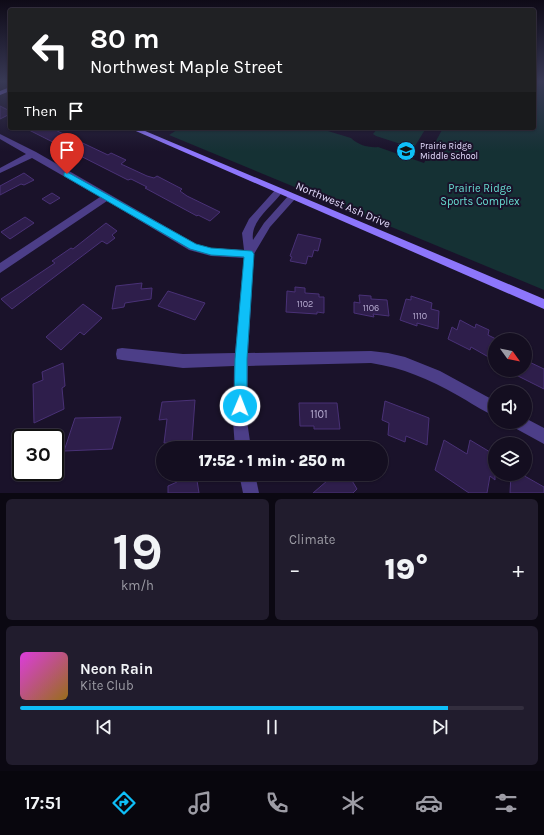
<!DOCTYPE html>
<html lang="en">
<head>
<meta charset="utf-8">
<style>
	:root { --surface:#140e20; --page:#211c2d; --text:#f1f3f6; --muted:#9d9ca5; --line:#332e3e; --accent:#0ebff8 }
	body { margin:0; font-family:Karla,sans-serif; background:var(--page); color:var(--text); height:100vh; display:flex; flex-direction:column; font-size:15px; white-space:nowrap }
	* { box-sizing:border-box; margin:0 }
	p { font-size:13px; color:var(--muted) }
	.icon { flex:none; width:22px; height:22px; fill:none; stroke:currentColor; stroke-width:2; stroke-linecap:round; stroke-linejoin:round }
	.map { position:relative; height:493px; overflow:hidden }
	.side { display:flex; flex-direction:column; gap:6px; padding:6px; background:#0b0812; flex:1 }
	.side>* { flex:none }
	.banner { position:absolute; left:8px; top:8px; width:528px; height:122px; border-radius:4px; box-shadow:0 1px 3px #0004,0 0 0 1px var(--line); background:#202124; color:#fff; overflow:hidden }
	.needle { width:26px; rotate:123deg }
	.buttons { position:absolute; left:488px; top:333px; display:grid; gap:8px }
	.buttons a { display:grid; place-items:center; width:44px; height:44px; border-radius:50%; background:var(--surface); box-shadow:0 1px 3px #0004,0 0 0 1px var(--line); font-size:20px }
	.speed { position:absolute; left:12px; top:429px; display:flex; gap:8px; font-size:20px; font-weight:700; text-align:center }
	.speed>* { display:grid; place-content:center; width:52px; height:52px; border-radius:50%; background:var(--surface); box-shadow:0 1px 3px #0004,0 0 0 1px var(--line); line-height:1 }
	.speed .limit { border:2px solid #111; border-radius:6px; background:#fff; color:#111 }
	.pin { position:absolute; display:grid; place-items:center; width:34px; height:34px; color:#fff; margin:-41px -17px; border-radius:50% 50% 50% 0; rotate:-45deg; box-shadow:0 0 4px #0007 }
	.pin .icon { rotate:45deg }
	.me { position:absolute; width:44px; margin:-22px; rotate:1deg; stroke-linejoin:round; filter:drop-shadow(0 0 3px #0008) }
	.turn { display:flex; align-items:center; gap:14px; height:84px; padding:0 16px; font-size:18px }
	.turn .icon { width:52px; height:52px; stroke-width:2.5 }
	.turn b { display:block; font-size:28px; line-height:34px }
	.then { display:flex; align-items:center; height:38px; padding:0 16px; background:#0003; gap:8px; font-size:15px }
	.big { font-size:30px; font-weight:800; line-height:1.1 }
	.side .card { flex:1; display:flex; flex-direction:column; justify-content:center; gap:6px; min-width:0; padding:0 14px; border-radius:6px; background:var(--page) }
	.side .dial { align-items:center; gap:0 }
	.dial b { font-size:52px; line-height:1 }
	.song { display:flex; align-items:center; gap:12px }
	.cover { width:48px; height:48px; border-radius:6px; background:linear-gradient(135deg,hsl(300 70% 55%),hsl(40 70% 35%)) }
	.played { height:4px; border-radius:2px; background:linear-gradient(90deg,var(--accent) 85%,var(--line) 85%) }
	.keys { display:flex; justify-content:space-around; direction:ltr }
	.heat { display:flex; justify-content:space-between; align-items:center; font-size:22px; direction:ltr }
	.side .tiles { flex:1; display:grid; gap:6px; grid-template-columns:1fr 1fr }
	.card:last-child { grid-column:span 2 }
	.trip { position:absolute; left:156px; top:441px; width:232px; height:40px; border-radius:20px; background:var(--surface); box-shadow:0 1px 3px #0004,0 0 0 1px var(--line); font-weight:800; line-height:40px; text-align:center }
	.menu { display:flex; height:64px; justify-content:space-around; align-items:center; background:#08060d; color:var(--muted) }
	.menu .icon { width:28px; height:28px }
	.menu .on { color:var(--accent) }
	.menu b { font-size:18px; color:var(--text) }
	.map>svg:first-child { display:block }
</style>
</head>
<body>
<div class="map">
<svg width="544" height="493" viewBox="0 0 544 493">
	<rect width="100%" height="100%" fill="#1a122a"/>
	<!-- green -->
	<g fill="#153134">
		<path d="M534 82H544V290L169 135 180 128H318L351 138C358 145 369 148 378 147L424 163 443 128H534Z"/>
		<path d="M378 128H426L415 146 410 147 376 136 373 134Z"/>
	</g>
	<!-- building -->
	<g fill="#2e1e4b" stroke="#493176">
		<path d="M0 106 10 111V114L0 119Z"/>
		<path d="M25 128H51L108 155 111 153 126 160 121 164 147 176 154 178 157 176 182 189 180 191 187 196 220 212 210 221 198 215 197 216 145 188 147 187 131 179 128 180Z"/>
		<path d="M24 173 34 180 24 185 21 184 0 195V186Z"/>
		<path d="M52 193 60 198 50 204 42 199Z"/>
		<path d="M25 217 34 223 10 239 1 232Z"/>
		<path d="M106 223 117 231 112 235 115 238 107 244 102 241 12 309 1 299 55 263 52 261 71 248 73 249Z"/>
		<path d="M298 234 321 239 318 251 314 250 312 257 308 256 306 264 290 261 292 257 290 256Z"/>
		<path d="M142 283 141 289 152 288 151 299 125 303 124 307 112 309 116 286Z"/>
		<path d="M295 287 305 288V293L319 294V297H324V313L317 312V314L286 312 287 291 295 292Z"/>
		<path d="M168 291 205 303 195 320 158 306Z"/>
		<path d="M359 295 371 296V299L387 300 389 316 373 314 374 317 354 313V302L360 303Z"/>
		<path d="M411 296 432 303 431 309 439 311 438 329 417 323V326L400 320 406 299 411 300Z"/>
		<path d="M83 304 102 318 84 335 80 332 61 350 46 337Z"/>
		<path d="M460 320 475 328 476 324 489 330 488 335 496 339 492 359 471 347 470 350 448 339 452 327 457 330Z"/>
		<path d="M525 360 544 369V389L506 370H525Z"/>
		<path d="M63 363 65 386 62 388 64 409 34 423 33 384 43 380 42 372Z"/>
		<path d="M195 400 192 441 164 443 167 419 159 420 162 402Z"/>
		<path d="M385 401 429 418 427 445 406 436 405 442 388 435 389 423 382 420Z"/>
		<path d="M299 403H337L340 429H314V426H300Z"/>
		<path d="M121 417 112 449 64 451 75 418Z"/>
		<path d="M444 440 467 454 470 440 495 455V480L490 476 487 493H469L435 470Z"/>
		<path d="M176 474H196L199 493H168V486L177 482Z"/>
		<path d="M335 474H348L357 489 353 493H313Z"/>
		<path d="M511 474H521L544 487V493H510Z"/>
	</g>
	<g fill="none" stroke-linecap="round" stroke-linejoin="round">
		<!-- street -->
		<g fill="#4c3e88" fill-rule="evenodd">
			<path d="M0 134 36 152 196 244 211 248 244 250 242 233 249 219 276 189H282L283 191C273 206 250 220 253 240L264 223 289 195H295L296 197 295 199 270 227 254 254 248 353 371 351 388 353 405 357 440 371 495 401V416C482 411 470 402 457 395 429 379 403 368 371 363L248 366 247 421 251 448H235L233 421 234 366 183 368 122 360 117 359 116 354 117 349 122 348 183 354 235 353 244 258 211 256 189 250 107 201 0 273V263L100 197 32 158 0 173V168L26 154 0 139Z"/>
			<path d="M525 418 544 428V444L513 427 511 422H525Z"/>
			<path d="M239 474H255L259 493H243Z"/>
		</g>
		<!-- secondary -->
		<g fill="#8d76fb" fill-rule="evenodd">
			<path d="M10 87V91L0 95V91Z"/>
			<path d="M129 128H138L544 299V309Z"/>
		</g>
	</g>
	<!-- sky -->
	<linearGradient id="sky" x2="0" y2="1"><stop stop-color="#0e0a17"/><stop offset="0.54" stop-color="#383955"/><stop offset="1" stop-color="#383955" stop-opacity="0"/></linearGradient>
	<rect width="544" height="151" fill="url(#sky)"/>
	<!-- route -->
	<path fill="#0ebff8" stroke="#097ca1" d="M67 172 196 244 211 248 252 251 254 254 247 359V406L245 410 240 412 236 410 234 406 235 359 244 257 211 255 190 249 64 176V173Z"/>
	<!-- icons -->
	<defs>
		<g id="school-disc" transform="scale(1)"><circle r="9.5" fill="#0ebff8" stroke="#1a122a"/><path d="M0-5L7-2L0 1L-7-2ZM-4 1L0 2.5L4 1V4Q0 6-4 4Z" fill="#111"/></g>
	</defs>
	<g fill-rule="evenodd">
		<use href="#school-disc" x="406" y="151"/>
	</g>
	<g text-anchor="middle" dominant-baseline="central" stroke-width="4" stroke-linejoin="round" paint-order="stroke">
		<!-- far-poi labels -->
		<g font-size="9" fill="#e5dcfe" stroke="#1a122a" text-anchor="start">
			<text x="420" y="146">Prairie Ridge<tspan x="420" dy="10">Middle School</tspan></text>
		</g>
		<!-- number labels -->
		<g font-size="9" fill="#b7acd1">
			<text x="305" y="304">1102</text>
			<text x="371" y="308">1106</text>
			<text x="420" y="316">1110</text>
		</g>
		<!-- park labels -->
		<g font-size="11" fill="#68ded2" stroke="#1a122a">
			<text x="480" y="188">Prairie Ridge<tspan x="480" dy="13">Sports Complex</tspan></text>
		</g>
		<!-- street labels -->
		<g font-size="11" fill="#e5dcfe" stroke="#1a122a">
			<text transform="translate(343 205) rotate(23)">Northwest Ash Drive</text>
		</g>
		<!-- near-number labels -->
		<g font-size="11" fill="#b7acd1">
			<text x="319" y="414">1101</text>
		</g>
	</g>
</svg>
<div class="buttons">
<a><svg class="needle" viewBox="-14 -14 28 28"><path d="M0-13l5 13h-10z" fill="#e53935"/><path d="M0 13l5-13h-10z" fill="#9d9ca5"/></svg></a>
<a><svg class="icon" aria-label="sound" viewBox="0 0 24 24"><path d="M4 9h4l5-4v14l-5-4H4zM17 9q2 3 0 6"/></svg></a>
<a><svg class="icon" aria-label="layers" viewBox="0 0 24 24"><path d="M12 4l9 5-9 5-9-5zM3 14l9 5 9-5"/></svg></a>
</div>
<div class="speed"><div class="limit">30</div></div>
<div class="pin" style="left:67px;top:174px;background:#d93025"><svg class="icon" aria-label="arrive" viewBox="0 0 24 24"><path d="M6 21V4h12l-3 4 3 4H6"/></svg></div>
<svg class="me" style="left:240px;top:406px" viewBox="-20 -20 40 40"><circle r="17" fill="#0ebff8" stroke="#fff" stroke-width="3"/><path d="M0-11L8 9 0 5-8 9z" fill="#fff"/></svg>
<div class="trip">17:52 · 1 min · 250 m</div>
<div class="banner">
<div class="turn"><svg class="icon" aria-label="left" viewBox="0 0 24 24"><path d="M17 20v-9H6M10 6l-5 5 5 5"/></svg><div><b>80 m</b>Northwest Maple Street</div></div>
<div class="then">Then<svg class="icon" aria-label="arrive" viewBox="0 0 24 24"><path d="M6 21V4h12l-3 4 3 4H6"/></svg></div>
</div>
</div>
<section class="side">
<div class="tiles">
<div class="card dial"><b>19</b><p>km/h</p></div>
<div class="card"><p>Climate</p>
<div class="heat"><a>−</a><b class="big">19°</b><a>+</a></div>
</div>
<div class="card">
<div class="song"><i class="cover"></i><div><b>Neon Rain</b><p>Kite Club</p></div></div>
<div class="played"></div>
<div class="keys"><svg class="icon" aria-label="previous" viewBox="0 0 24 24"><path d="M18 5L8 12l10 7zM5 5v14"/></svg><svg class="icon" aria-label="pause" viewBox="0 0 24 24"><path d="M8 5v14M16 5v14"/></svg><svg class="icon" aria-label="next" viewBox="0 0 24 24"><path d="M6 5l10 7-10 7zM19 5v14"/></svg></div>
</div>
</div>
</section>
<nav class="menu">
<b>17:51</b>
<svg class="icon on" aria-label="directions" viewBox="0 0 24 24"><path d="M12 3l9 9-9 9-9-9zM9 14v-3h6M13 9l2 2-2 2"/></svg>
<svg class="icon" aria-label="music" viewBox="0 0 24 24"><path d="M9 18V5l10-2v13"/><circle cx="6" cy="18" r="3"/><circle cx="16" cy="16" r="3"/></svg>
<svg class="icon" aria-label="phone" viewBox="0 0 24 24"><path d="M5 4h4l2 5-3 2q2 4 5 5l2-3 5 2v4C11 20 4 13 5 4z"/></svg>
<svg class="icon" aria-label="climate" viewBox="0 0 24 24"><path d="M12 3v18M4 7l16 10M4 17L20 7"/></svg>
<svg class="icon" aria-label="car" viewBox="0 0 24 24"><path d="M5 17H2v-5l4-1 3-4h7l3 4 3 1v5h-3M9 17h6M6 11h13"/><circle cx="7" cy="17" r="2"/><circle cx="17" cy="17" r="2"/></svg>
<svg class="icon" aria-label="filters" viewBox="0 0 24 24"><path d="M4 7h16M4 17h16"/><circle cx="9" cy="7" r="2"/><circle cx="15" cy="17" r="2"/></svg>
</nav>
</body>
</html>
